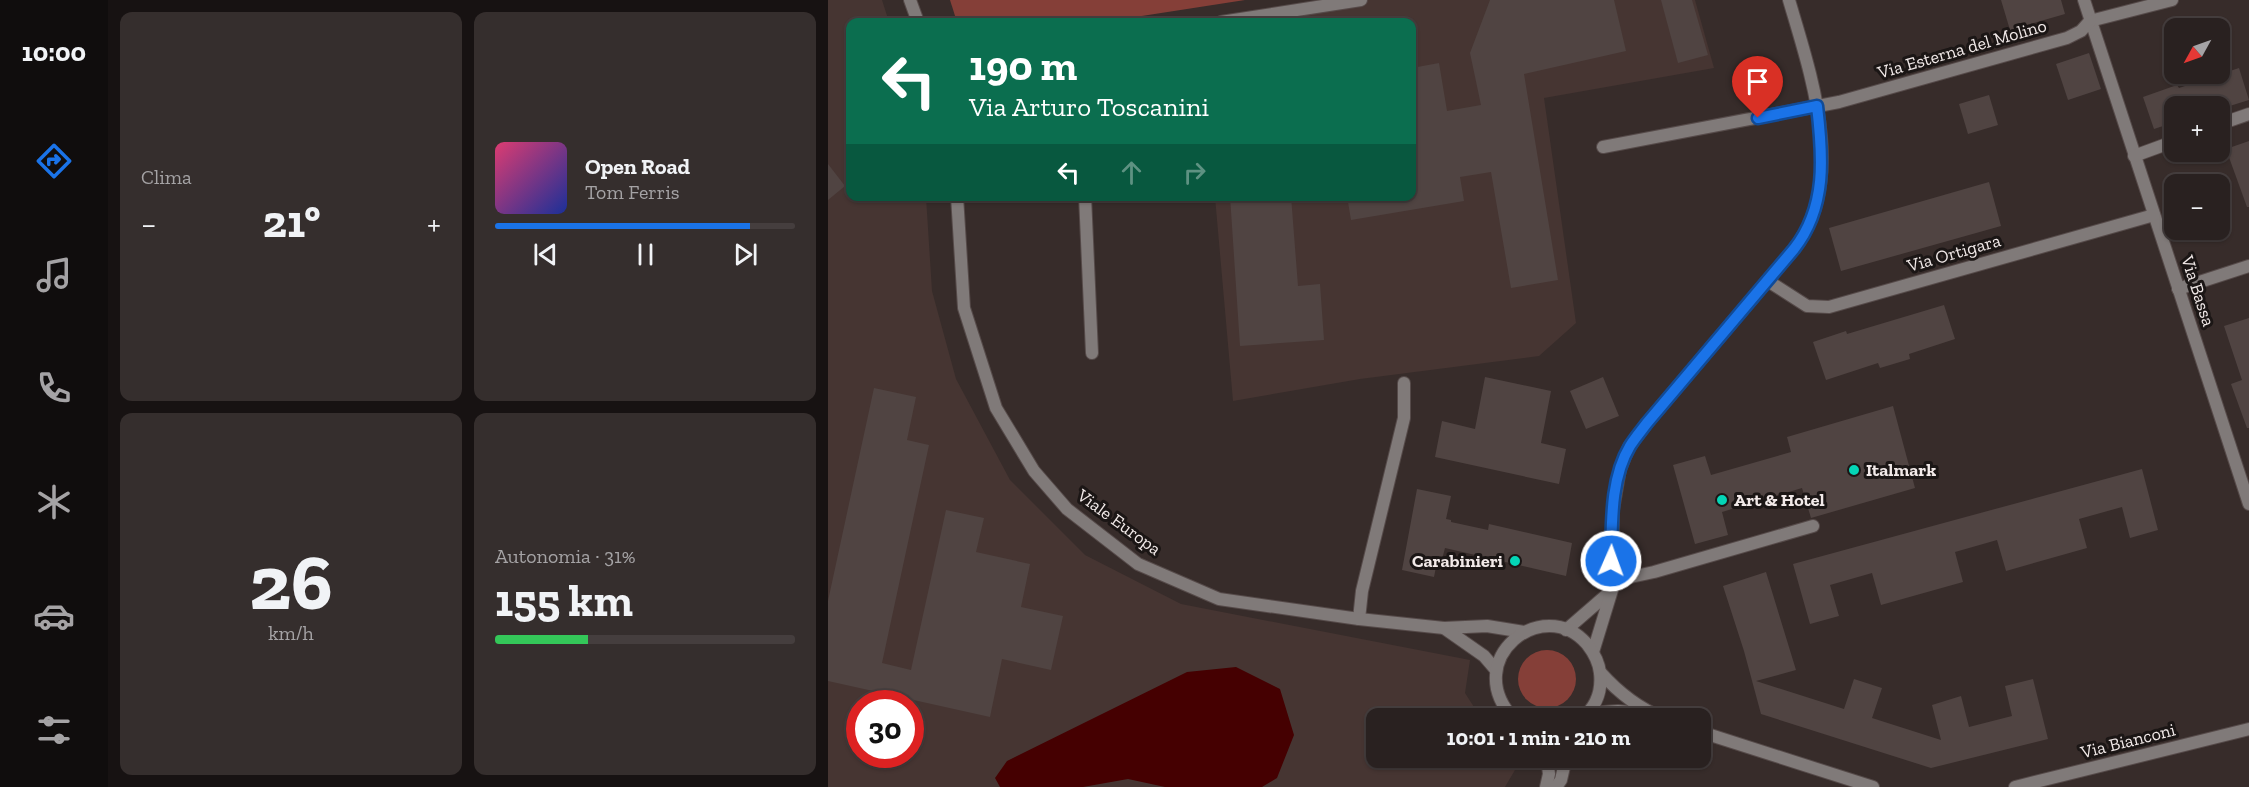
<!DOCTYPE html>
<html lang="it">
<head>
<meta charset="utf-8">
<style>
	:root { --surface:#292120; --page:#352e2d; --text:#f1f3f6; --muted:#a5a3a5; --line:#453e3e; --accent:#1a73e8 }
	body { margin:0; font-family:"Zilla Slab",serif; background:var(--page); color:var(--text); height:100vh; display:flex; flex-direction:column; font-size:22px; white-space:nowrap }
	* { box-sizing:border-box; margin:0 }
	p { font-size:20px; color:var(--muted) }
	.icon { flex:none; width:33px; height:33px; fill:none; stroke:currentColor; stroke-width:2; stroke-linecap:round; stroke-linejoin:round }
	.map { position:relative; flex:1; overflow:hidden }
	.sheet { display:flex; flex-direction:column; gap:12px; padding:12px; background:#171212; width:720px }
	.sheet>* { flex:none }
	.hud { position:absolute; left:18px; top:18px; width:570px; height:183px; border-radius:12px; box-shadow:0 2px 4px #0004,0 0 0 2px var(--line); background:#0b6e4f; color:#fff; overflow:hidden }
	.needle { width:39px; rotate:230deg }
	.buttons { position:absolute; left:1336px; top:18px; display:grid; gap:12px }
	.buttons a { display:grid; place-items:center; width:66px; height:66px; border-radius:12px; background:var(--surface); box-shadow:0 2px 4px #0004,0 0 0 2px var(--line); font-size:30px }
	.speed { position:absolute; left:18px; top:690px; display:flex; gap:12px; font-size:30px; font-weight:700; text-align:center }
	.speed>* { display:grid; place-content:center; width:78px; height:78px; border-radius:50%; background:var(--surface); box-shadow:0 2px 4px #0004,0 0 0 2px var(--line); line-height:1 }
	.speed .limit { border:9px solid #d22; background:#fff; color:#111 }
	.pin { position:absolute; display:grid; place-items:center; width:51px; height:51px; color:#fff; margin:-62px -26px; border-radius:50% 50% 50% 0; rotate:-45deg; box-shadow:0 0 6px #0007 }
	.pin .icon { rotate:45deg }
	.me { position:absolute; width:66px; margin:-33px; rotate:2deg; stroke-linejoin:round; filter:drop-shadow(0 0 4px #0008) }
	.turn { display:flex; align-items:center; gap:21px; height:126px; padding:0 24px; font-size:27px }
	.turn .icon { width:78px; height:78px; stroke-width:2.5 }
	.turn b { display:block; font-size:42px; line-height:51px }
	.lanes { display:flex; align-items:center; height:57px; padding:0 24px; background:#0003; justify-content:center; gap:30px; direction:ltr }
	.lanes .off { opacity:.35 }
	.big { font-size:45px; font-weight:700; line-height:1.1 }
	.sheet .widget { flex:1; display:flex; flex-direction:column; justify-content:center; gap:9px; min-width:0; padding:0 21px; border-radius:12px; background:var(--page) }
	.sheet .dial { align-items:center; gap:0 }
	.dial b { font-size:78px; line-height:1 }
	.song { display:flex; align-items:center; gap:18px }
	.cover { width:72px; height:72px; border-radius:9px; background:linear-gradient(135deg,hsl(340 70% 55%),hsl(230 70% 35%)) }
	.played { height:6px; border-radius:3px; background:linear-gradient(90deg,var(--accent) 85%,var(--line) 85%) }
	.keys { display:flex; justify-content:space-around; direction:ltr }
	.heat { display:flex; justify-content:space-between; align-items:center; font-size:33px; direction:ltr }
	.charge { height:9px; border-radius:4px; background:linear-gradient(90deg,#34c759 31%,var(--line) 0) }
	.sheet .tiles { flex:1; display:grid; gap:12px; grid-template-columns:repeat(2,1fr) }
	.trip { position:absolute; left:538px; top:708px; width:345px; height:60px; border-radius:12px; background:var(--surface); box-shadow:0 2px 4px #0004,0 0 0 2px var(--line); font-weight:700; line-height:60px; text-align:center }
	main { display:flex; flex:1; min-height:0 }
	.tab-bar { display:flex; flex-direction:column; width:108px; justify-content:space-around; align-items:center; background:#100d0d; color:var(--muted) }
	.tab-bar .icon { width:42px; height:42px }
	.tab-bar .selected { color:var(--accent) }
	.tab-bar b { font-size:27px; color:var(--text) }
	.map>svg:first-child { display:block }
</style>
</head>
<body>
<main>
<nav class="tab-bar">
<b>10:00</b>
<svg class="icon selected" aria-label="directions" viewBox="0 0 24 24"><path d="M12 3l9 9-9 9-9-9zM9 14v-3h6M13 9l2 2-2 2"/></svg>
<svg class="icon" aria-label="music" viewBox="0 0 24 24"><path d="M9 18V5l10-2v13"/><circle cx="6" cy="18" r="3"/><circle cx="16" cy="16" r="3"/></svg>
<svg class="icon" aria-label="phone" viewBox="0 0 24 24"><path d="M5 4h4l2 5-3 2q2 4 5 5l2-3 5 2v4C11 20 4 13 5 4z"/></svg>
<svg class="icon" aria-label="climate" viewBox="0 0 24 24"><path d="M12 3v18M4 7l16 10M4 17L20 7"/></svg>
<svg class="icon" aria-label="car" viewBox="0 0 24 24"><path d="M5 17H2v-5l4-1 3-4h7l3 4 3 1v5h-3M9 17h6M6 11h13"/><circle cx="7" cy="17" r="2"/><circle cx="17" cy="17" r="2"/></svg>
<svg class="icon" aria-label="filters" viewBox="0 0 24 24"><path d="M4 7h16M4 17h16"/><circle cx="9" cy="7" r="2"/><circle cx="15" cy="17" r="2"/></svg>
</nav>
<section class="sheet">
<div class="tiles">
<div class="widget"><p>Clima</p>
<div class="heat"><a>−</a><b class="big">21°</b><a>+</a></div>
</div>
<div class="widget">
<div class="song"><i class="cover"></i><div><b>Open Road</b><p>Tom Ferris</p></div></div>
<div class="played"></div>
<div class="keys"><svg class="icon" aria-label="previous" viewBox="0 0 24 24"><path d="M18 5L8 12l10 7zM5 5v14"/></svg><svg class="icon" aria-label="pause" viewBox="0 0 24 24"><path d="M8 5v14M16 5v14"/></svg><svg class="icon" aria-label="next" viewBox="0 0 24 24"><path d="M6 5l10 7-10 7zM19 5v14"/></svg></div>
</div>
<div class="widget dial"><b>26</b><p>km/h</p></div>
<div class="widget"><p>Autonomia · 31%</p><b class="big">155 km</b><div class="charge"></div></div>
</div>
</section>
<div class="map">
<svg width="1421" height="787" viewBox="0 0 1421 787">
	<rect width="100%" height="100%" fill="#372c2a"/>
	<!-- built -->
	<g fill="#463532" fill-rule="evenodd">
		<path d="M0 0H54L61 22H22V196L98 197 104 291 128 379 182 480 257 555 353 604 642 660 637 693 653 718H549V758H694L677 787H0ZM32 704H82V754H32Z"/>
		<path d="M520 0H867L886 68 716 98 748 323 711 356 532 379 405 401 387 197 584 196V22H393Z"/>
	</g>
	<!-- green -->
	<g fill="#853f38">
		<path d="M122 0H417L275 22H129Z"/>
		<circle cx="719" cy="679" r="29"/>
	</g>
	<!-- water -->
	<path fill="#450001" d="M408 667 452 689 466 735 449 778 434 787H337L300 779 255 787H172L167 778 179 761 359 672Z"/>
	<!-- building -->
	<g fill="#504442">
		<path d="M662 0H786L798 51 696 74 730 280 683 288 663 172 632 177 636 201 523 220 519 196H584V68L611 63 619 111 653 105 642 53Z"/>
		<path d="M833 0H864L880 55 850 63Z"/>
		<path d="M1173 0H1233L1237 14 1182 30Z"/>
		<path d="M1261 53 1273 89 1240 100 1228 64Z"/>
		<path d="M1411 68 1421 100 1392 109V106H1347V122L1326 129 1315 97 1349 85 1351 88Z"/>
		<path d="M1161 95 1170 125 1140 134 1131 104Z"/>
		<path d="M1421 141V207H1419L1398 149Z"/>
		<path d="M0 164 17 186 0 200Z"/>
		<path d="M1161 182 1173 226 1013 271 1001 228Z"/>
		<path d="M402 196H463L470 286 492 284 496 340 412 346Z"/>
		<path d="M1116 305 1127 339 1081 354 1082 359 1052 368 1050 363 998 380 985 342 1018 331 1019 334Z"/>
		<path d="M1421 318V428H1419L1403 384 1414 380 1396 326Z"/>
		<path d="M657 377 723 391 713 443 738 449 731 484 607 457 614 421 647 429Z"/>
		<path d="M775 377 791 416 758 429 742 391Z"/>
		<path d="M46 388 88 397 79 440 101 445 54 663 83 670 118 510 156 518 148 552 202 564 193 607 235 616 223 670 174 659 162 717 0 681V601Z"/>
		<path d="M1065 406 1087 488 983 518 974 488 894 512 900 535 867 544 845 465 877 456 883 475 963 452 959 437Z"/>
		<path d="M1314 469 1330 530 1302 538 1294 507 1251 519 1259 548 1178 571 1169 540 1127 552 1135 582 1053 605 1044 573 1002 585 1011 616 982 624 965 564Z"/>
		<path d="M589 489 623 496 618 519 623 520V522L660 530 661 524 744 543 738 576 617 548 612 567H608L606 577 574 570Z"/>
		<path d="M938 572 968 670 928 681 1016 709 1026 679 1054 688 1044 718 1113 740 1104 705 1133 696 1141 727 1184 716 1177 686 1205 679 1220 739 1103 768 933 714 916 651 895 586Z"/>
	</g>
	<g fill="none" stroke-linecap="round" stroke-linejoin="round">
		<!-- minor casing -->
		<g stroke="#554a49" stroke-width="14">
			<g id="minor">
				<path d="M1256 0 1421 504"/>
				<path d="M1262 21 1344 0"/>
				<path d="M393 22 533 0"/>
				<path d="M1392 124 1421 114"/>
				<path d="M775 147 1011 102 1239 38 1253 31 1262 21"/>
				<path d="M1306 156 1347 141"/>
				<path d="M257 196 264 353"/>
				<path d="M940 281 979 306 1001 307 1326 215"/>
				<path d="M1350 289 1421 266"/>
				<path d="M784 581 826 572 985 526"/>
				<path d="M531 619 534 591 576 418V383"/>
				<path d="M738 630 783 591"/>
				<path d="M765 652 784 590 785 510 792 469 801 447 819 423 966 249C1020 180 983 75 961 0"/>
				<path d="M772 672C789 691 812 709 835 718"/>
				<path d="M761 713 790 711 823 714"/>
				<path d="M873 732 1045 787"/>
				<path d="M1187 787 1421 729"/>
			</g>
		</g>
		<!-- tertiary casing -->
		<g stroke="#554a49" stroke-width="14">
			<g id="tertiary">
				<path d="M82 0 90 22"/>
				<path d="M129 196 136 308 168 408 206 471 239 509 310 564 391 599 531 619 616 628 659 626 696 632"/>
				<path d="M616 628 656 656 668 670"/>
				<path d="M685 718C632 660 715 593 759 644 766 653 771 662 772 673 774 691 768 707 754 718"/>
				<path d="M718 787 721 774 719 758"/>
				<path d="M728 787 733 780 738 758"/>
			</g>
		</g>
		<!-- minor -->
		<use href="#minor" stroke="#807a79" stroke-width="12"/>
		<!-- tertiary -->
		<use href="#tertiary" stroke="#807a79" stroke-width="12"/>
	</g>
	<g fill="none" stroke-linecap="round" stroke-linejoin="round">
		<!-- route casing -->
		<g stroke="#114b97" stroke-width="15">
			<path id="route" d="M783 561C784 524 782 479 802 446 807 438 813 431 819 423L966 249C999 207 995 157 989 106L930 118"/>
		</g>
		<!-- route -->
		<use href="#route" stroke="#1a73e8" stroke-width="10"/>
	</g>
	<!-- markers -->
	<g fill="#04d5b6" stroke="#1b1615" stroke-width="2">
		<circle cx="1026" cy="470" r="6"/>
		<circle cx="894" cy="500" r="6"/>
		<circle cx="687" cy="561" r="6"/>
	</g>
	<g text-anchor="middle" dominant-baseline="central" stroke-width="6" stroke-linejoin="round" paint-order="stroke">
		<!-- street labels -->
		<g font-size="18" fill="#f2eae9" stroke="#1b1615">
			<text transform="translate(1134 49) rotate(-16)">Via Esterna del Molino</text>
			<text transform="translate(1126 253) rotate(-16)">Via Ortigara</text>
			<text transform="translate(1370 291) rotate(72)">Via Bassa</text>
			<text transform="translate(291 522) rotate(36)">Viale Europa</text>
			<text transform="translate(1300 741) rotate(-14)">Via Bianconi</text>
		</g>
		<!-- poi labels -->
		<g font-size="18" font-weight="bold" fill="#f2eae9" stroke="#1b1615" text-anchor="start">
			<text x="1038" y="470">Italmark</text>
			<text x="906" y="500">Art &amp; Hotel</text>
			<text x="675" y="561" text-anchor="end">Carabinieri</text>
		</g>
	</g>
</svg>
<div class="buttons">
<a><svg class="needle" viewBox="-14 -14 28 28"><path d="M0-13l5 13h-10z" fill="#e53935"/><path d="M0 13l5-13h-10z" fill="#a5a3a5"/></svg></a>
<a>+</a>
<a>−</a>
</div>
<div class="speed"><div class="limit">30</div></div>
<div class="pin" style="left:930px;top:118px;background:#d93025"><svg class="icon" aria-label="arrive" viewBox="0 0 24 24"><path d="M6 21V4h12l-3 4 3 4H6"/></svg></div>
<svg class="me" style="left:783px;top:561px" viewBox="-20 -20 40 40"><circle r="17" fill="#1a73e8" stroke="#fff" stroke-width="3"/><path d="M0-11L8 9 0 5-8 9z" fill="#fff"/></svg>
<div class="trip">10:01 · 1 min · 210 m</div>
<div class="hud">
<div class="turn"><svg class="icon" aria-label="left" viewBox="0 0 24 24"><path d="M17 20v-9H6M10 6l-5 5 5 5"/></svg><div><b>190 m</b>Via Arturo Toscanini</div></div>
<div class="lanes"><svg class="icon" aria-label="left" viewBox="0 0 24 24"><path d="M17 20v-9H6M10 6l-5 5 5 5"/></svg><svg class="icon off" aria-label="ahead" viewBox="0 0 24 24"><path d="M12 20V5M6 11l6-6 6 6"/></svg><svg class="icon off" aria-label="right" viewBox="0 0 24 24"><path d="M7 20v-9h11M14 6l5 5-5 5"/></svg></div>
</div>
</div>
</main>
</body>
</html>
